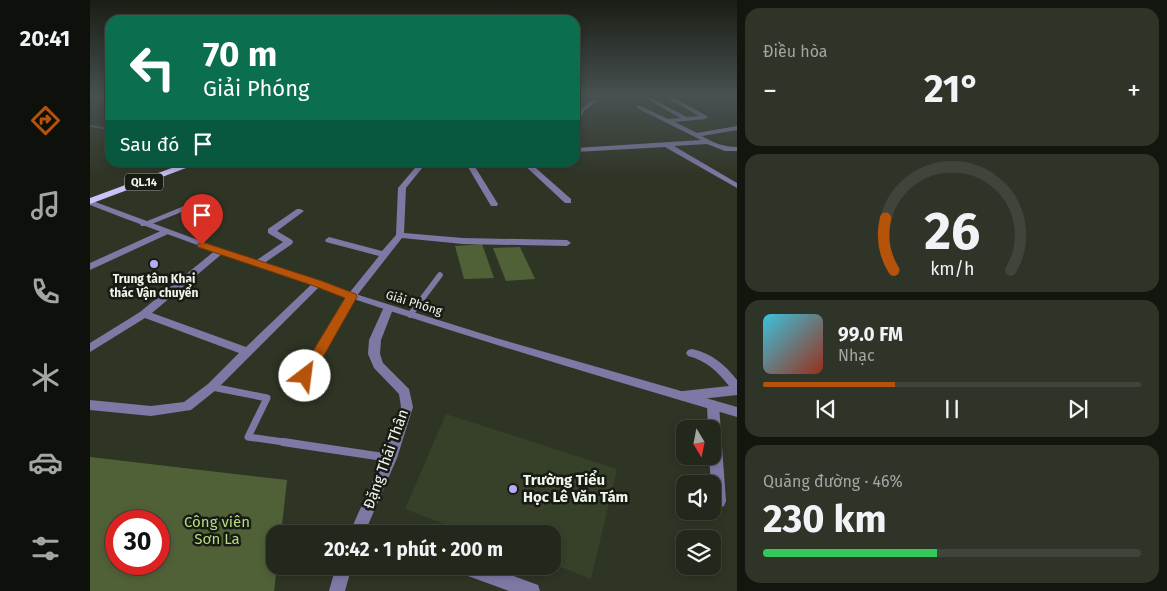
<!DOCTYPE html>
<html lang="vi">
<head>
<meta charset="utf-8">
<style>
	:root { --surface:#23281c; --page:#2f3429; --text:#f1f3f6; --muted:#a3a6a3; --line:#40443b; --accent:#b45309 }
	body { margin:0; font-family:"Fira Sans",sans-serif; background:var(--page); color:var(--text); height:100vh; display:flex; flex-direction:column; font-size:19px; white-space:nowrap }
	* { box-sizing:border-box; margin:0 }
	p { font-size:16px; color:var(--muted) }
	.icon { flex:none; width:28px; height:28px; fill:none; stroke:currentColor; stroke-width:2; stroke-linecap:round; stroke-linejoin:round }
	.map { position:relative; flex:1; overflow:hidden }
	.drawer { display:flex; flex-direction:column; gap:8px; padding:8px; background:#13160f; width:430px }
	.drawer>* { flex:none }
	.banner { position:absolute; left:15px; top:15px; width:475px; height:152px; border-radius:15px; box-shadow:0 2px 8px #0003,0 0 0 1px var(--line); background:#0b6e4f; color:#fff; overflow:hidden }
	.needle { width:32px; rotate:170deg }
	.tools { position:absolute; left:586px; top:420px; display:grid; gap:10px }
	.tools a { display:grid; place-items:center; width:45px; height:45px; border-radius:10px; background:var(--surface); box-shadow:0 2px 8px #0003,0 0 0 1px var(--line); font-size:25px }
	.speed { position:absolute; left:15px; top:510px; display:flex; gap:10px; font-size:25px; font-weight:700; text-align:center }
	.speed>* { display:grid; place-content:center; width:65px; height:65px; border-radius:50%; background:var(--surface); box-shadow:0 2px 8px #0003,0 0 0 1px var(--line); line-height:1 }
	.speed .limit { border:8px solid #d22; background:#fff; color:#111 }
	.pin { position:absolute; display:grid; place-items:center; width:42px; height:42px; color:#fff; margin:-51px -21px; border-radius:50% 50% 50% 0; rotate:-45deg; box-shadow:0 0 5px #0007 }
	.pin .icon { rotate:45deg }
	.me { position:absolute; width:55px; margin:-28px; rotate:30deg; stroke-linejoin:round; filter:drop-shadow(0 0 4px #0008) }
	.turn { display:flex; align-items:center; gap:18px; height:105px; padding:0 15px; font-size:22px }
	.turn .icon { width:65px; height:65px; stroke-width:2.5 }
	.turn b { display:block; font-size:35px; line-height:42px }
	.then { display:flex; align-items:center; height:48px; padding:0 15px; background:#0003; gap:10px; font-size:19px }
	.big { font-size:38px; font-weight:700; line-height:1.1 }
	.drawer .card { flex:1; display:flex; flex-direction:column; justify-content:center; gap:8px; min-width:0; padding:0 18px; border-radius:15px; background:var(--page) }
	.drawer .dial { align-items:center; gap:0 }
	.dial svg { height:130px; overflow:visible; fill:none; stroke:var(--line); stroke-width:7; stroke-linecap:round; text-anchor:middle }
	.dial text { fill:var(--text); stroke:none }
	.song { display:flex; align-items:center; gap:15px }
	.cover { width:60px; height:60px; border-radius:8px; background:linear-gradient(135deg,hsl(190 70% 55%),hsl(10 70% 35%)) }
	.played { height:5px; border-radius:2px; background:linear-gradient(90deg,var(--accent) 35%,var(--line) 35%) }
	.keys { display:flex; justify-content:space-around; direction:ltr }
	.heat { display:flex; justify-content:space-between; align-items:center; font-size:28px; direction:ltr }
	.charge { height:8px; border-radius:4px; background:linear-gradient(90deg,#34c759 46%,var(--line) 0) }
	.trip { position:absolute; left:176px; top:525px; width:295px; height:50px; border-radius:15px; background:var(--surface); box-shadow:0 2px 8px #0003,0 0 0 1px var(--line); font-weight:700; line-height:50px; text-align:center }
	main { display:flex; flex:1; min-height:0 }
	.tabs { display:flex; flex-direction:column; width:90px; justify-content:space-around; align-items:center; background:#0e100b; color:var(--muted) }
	.tabs .icon { width:35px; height:35px }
	.tabs .on { color:var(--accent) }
	.tabs b { font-size:22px; color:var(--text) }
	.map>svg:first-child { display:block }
</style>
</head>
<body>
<main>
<nav class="tabs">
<b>20:41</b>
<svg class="icon on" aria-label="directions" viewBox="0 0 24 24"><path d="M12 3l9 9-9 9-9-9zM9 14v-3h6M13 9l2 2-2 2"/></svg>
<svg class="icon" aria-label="music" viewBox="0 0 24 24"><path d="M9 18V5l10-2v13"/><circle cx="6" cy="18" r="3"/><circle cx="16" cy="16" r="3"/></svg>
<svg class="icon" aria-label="phone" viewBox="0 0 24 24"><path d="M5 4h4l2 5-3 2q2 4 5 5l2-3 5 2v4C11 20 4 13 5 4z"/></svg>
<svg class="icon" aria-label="climate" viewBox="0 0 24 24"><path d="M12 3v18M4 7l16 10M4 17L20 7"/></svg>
<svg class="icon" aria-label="car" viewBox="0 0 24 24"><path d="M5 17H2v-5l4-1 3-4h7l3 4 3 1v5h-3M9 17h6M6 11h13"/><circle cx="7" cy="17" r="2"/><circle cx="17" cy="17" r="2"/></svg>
<svg class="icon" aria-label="filters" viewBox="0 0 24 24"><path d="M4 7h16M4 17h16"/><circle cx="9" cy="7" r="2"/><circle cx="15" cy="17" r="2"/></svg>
</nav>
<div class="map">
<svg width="647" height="591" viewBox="0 0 647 591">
	<rect width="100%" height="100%" fill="#2f3525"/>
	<!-- built -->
	<path fill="#374029" d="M356 414 527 469 501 579 463 564 462 534H381L315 509Z"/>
	<!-- green -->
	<g fill="#516137" fill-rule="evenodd">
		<path d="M392 244 404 278 374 279 365 246Z"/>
		<path d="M430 247 445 279 416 281 403 248Z"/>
		<path d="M0 457 197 480 191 534H185V566H187L184 591H0ZM26 521H69V564H26Z"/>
	</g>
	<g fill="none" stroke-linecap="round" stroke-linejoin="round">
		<!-- stream -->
		<g stroke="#574e87" stroke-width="2">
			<path d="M640 95 647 98"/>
			<path d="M0 126 20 129"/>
		</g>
		<!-- service-far2 -->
		<path stroke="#7e78a5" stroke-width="5.5" d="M320 315 350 275"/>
		<!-- service-far1 -->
		<path stroke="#7e78a5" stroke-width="7" d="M122 387 177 398 158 437 201 443"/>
		<!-- service -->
		<path stroke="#7e78a5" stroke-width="8" d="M193 442 300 458"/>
		<!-- minor -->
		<g fill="#7e78a5" fill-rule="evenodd">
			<path d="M550 95H555L597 117 609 116 577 98 582 97 617 116 618 117 615 119 585 122 607 133 647 126V130L612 136C624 143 633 147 647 147V151H635L617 144 584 146 647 183V188L575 147 485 152V148L611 140 547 108V106H551L578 119 590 118Z"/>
			<path d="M502 100 507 101 494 111 488 123 485 125 486 113Z"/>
			<path d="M186 162H193L191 166 189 167 185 165Z"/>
			<path d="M330 162H337L316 188 314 233 373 238 477 240 481 243 477 246 373 244 312 238 265 298 219 380 215 381 211 380 209 377 256 297 289 256 236 242 235 240 239 237 292 251 306 235 308 188Z"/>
			<path d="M375 162H382L408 204 407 206H401Z"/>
			<path d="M431 162H439L481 199V203H475Z"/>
			<path d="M109 200H112L116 202 57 226H51L50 224Z"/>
			<path d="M207 209H210L214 211 187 231 202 240 203 242 202 244 170 266H164L162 264 164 262 193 242 178 233V229Z"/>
			<path d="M75 229 79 232 78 234 0 270V263Z"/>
			<path d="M130 248 134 251 133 253 62 313 156 347 225 281 228 280 233 283 126 390 101 410 61 416 0 410V400L61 406 94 402 118 384 149 353 55 318 0 352V343L50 312 127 249Z"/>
			<path d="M298 306 303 309 291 340 290 354 293 363 319 389 323 407 307 458 278 525 287 529 290 534H259L293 458 311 407 309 394 284 368 278 354 279 340 293 309Z"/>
			<path d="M602 349C623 354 634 364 647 380V395L593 401 589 399 587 396 589 393 593 391 639 386C627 371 617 361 598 356L596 353 598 350Z"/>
			<path d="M623 400 627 402 629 405 636 501 634 506 629 508 624 506 622 503V484H621L619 456H622V429H618L617 405 619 402Z"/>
			<path d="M246 566H262L255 591H239Z"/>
			<path d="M365 566H396L448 585 450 591H419L367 572Z"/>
		</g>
		<!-- tertiary -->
		<path fill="#7e78a5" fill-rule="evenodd" d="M0 200 162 260 243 287 406 338 647 407V417C429 353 212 287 0 205Z"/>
		<!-- primary -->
		<path fill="#cac3fb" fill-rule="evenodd" d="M98 162H112L0 204V198Z"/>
	</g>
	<!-- sky -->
	<linearGradient id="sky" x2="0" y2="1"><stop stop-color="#1a1d14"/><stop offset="0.54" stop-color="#475151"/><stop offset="1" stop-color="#475151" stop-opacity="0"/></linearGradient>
	<rect width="647" height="177" fill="url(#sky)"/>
	<!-- route -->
	<path fill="#b45309" stroke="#753606" d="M112 242 232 281 266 294 267 297 220 380H210L208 376 255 298 224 286 108 247 107 245Z"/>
	<!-- markers -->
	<g fill="#b6abf8" stroke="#181b14" stroke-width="2">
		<circle cx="64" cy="264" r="5"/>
		<circle cx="423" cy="489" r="5"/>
	</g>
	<g text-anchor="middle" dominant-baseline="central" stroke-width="5" stroke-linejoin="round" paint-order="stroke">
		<!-- shield labels -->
		<rect fill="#181b14" stroke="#afb4aa" stroke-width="1" x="35" y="173.5" width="38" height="17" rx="4"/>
		<g font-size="11" font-weight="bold" fill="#f0f5ea">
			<text x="54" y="182">QL.14</text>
		</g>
		<!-- poi labels -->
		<g font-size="12" font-weight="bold" fill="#f0f5ea" stroke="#181b14">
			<text x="64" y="279">Trung tâm Khai<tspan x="64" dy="14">thác Vận chuyển</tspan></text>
		</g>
		<!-- street labels -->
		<g font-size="12" fill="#f0f5ea" stroke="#181b14">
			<text transform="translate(324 303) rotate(17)">Giải Phóng</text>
		</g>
		<!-- near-street labels -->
		<g font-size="15" fill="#f0f5ea" stroke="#181b14">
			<text transform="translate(296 459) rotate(-70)">Đặng Thái Thân</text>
		</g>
		<!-- near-poi labels -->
		<g font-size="15" font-weight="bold" fill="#f0f5ea" stroke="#181b14" text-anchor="start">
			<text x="433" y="480">Trường Tiểu<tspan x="433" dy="17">Học Lê Văn Tám</tspan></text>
		</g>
		<!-- near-park labels -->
		<g font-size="15" fill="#b8da80" stroke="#181b14">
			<text x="127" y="522">Công viên<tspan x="127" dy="17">Sơn La</tspan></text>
		</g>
	</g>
</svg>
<div class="tools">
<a><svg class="needle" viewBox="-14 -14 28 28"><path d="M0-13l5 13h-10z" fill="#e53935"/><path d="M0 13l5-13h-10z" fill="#a3a6a3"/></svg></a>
<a><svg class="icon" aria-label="sound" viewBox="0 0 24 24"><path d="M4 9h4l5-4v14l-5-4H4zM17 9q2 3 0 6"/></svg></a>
<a><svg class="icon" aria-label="layers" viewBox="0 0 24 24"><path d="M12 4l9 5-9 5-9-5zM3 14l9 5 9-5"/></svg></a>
</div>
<div class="speed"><div class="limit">30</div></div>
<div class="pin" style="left:112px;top:245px;background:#d93025"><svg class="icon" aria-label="arrive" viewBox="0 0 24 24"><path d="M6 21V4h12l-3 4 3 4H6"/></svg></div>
<svg class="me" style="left:215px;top:376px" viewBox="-20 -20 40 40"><circle r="19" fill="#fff"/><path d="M0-13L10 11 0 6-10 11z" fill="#b45309"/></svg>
<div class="trip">20:42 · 1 phút · 200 m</div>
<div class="banner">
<div class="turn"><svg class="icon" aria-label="left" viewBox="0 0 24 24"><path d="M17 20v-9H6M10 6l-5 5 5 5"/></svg><div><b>70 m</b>Giải Phóng</div></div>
<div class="then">Sau đó<svg class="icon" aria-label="arrive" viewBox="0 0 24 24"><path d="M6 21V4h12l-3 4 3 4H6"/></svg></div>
</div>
</div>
<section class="drawer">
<div class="card"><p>Điều hòa</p>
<div class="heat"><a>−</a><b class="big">21°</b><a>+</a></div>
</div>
<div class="card dial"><svg viewBox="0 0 100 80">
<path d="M14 69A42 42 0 1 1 86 69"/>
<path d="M14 69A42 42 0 0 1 9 37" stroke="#b45309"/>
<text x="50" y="56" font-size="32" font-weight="700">26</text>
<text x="50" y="72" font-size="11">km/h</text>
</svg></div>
<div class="card">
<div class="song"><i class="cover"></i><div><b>99.0 FM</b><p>Nhạc</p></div></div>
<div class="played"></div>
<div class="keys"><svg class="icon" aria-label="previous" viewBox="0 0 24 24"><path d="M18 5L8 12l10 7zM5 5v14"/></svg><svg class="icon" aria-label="pause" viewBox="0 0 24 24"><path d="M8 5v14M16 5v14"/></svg><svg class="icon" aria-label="next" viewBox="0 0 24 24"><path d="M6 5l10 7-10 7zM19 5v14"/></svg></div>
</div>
<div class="card"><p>Quãng đường · 46%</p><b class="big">230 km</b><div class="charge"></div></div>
</section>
</main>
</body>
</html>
